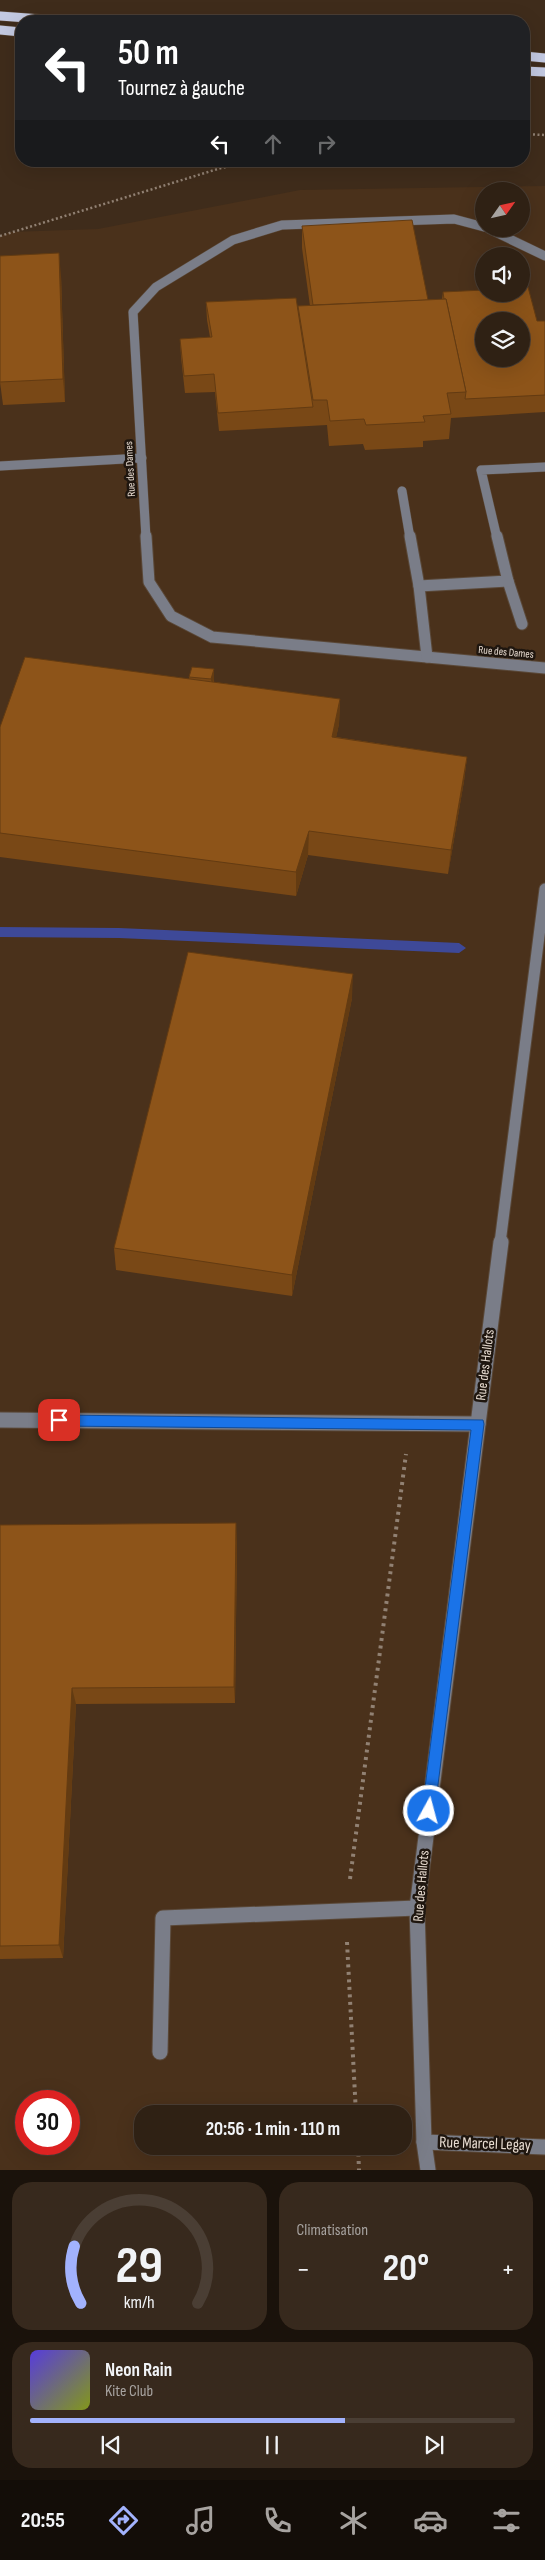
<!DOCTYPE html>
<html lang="fr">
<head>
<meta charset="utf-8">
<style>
	:root { --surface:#2f2114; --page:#37291d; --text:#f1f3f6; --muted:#a7a3a0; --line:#4a3e34; --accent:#a2b2fd }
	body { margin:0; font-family:"Sofia Sans Condensed",sans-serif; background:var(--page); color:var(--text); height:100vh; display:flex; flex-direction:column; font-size:19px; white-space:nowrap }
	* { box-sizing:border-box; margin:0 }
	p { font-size:16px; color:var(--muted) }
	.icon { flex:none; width:28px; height:28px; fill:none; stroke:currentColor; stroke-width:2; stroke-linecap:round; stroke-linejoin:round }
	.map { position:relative; height:2170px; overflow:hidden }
	.drawer { display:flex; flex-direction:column; gap:12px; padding:12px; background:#1a120b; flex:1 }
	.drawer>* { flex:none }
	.top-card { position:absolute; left:15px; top:15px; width:515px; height:152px; border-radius:20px; box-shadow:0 5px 20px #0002,0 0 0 1px var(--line); background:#202124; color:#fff; overflow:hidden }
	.needle { width:32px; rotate:56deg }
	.tools { position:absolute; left:475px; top:182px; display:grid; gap:10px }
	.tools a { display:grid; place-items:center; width:55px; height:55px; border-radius:50%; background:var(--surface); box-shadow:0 5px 20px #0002,0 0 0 1px var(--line); font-size:25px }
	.speed { position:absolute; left:15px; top:2090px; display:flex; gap:10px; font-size:25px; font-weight:700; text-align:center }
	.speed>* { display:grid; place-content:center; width:65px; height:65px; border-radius:50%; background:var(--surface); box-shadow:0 5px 20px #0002,0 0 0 1px var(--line); line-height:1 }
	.speed .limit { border:8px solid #d22; background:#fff; color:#111 }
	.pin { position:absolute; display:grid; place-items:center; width:42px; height:42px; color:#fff; margin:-21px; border-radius:10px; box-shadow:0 2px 8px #0006 }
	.me { position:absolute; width:55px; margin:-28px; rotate:7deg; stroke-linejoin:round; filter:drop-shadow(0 0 4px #0008) }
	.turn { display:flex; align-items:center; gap:18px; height:105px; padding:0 20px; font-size:22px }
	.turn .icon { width:65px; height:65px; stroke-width:2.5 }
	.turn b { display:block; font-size:35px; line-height:42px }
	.lanes { display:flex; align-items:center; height:48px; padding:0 20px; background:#0003; justify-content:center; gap:25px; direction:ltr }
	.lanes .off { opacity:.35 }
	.big { font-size:38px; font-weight:700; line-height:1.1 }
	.drawer .widget { flex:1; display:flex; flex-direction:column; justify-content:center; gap:8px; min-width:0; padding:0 18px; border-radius:20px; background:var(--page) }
	.drawer .dial { align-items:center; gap:0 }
	.dial svg { height:130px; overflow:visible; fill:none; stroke:var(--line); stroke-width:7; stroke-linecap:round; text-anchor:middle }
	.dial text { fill:var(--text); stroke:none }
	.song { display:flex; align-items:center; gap:15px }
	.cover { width:60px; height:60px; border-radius:8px; background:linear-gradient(135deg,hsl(250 70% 55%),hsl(70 70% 35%)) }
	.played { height:5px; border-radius:2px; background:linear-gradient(90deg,var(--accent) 65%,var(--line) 65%) }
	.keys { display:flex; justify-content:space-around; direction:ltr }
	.heat { display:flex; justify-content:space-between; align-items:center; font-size:28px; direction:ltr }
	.drawer .tiles { flex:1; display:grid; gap:12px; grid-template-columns:1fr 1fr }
	.widget:last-child { grid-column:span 2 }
	.trip { position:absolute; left:134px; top:2105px; width:278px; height:50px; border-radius:20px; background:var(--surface); box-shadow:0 5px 20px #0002,0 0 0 1px var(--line); font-weight:700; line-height:50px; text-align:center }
	.tab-bar { display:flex; height:80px; justify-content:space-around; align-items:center; background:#130d08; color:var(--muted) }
	.tab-bar .icon { width:35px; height:35px }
	.tab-bar .selected { color:var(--accent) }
	.tab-bar b { font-size:22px; color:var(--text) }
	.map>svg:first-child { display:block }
</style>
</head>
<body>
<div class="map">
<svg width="545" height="2170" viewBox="0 0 545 2170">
	<rect width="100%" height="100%" fill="#3f2c1b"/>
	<!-- built -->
	<path fill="#4a311b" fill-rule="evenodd" d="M545 186V2170H0V236L11 232 98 229 300 190ZM484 191H521V229H484ZM484 256H521V294H484ZM484 321H521V359H484ZM26 2101H69V2144H26ZM142 2114H402V2146H142Z"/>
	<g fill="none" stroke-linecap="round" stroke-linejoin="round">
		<!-- stream -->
		<path fill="#3e4998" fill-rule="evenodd" d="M0 927 119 928 459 943 466 948 459 953 119 938 0 937Z"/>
		<!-- minor-far2 casing -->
		<g stroke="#5a4838" stroke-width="10">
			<g id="minor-far2">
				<path d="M489 229 545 256"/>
				<path d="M0 466 142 458"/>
				<path d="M402 491 410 538"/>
				<path d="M146 538 133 312 156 287 233 240 282 225 454 219 484 227"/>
				<path d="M497 538 481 470 545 467"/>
			</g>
		</g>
		<!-- minor-far1 casing -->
		<g stroke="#5a4838" stroke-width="13">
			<g id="minor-far1">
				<path d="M146 536 149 582 171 616 212 637 545 668"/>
				<path d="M410 536 419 586"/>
				<path d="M508 581 522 624"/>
				<path d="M427 657 419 586 508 581 497 536"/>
				<path d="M500 1243 545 889"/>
			</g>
		</g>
		<!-- minor casing -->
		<g stroke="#5a4838" stroke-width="17">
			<g id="minor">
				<path d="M0 1420 478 1424"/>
				<path d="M160 2052 163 1918 417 1908"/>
				<path d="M424 2142 545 2147"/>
				<path d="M428 2170 424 2142 417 1908 501 1242"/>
			</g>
		</g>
		<!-- major casing -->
		<g stroke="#5a4838" stroke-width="10">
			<g id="major">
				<path d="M0 16 68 21"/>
				<path d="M0 30 21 32"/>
				<path d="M524 56 545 58"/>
				<path d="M524 71 545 72"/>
			</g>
		</g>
		<!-- path-far1 -->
		<g stroke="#918173" stroke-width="2.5" stroke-dasharray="2 2.5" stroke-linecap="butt">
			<path d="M524 134 545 135"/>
			<path d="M0 236 221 168 253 161"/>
		</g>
		<!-- path -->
		<g stroke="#918173" stroke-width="4" stroke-dasharray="3 4.5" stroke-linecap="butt">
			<path d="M350 1879 406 1454"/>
			<path d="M347 1942 356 2114"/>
			<path d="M358 2146 359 2170"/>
		</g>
		<!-- minor-far2 -->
		<use href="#minor-far2" stroke="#7a7d88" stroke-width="9"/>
		<!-- minor-far1 -->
		<use href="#minor-far1" stroke="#7a7d88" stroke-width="11"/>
		<!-- minor -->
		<use href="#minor" stroke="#7a7d88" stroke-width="15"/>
		<!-- major -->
		<use href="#major" stroke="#c3c9e1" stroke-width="9"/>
	</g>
	<!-- wall -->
	<g fill="#794816">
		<path d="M302 226 428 300 442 299 443 292 537 321H545V412L451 418 449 439 423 441V447L365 450 363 444 329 446 327 425 219 431 215 392 185 393 181 357 180 339 210 337 207 320 206 302 298 313V306H310L302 248Z"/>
		<path d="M61 276 65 402 3 405 0 382Z"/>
		<path d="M214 669V682L340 699 339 724 336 737 467 757 464 781 448 874 308 855 296 896 0 857V727L189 679V677Z"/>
		<path d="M352 998 292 1296 116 1270 114 1248Z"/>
		<path d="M0 1525 237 1541 235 1703 76 1704 63 1958 0 1959Z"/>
	</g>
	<!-- shaded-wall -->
	<g fill="#633b12">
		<path d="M59 253 61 276 65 402 63 379Z"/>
		<path d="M214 669V679L212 689 211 679Z"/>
		<path d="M340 699 339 724 331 762 332 737Z"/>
		<path d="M467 757 464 781 448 874 451 850Z"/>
		<path d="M309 831 308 855 296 896V872Z"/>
		<path d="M353 974 352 998 292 1296V1275Z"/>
		<path d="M236 1523 237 1541 235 1703 234 1687Z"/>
		<path d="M72 1688 76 1704 63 1958 59 1945Z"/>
	</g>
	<!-- building -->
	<g fill="#8d5419" stroke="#633b12" fill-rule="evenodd">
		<path d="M412 220 428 300 313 305 302 226Z"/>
		<path d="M59 253 63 379 0 382V256Z"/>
		<path d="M528 287 537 321H545V395L465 399 466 392 446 299H444L443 292 484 290V294H521V288ZM484 321H521V359H484Z"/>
		<path d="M296 298 313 407 218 413 214 374 184 376 180 339 212 337 206 302Z"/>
		<path d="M446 299 466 392 447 393 451 414 423 416 425 422 366 425 364 419 330 421 327 400H313L298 306Z"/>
		<path d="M25 657 340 699 332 737 467 757 451 850 309 831 296 872 0 833V727Z"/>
		<path d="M192 667 214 669 211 679 189 677Z"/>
		<path d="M188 952 353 974 292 1275 114 1248Z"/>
		<path d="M236 1523 234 1687 72 1688 59 1945 0 1946V1525Z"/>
	</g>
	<!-- route -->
	<path fill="#1a73e8" stroke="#114b97" d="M59 1415 483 1420 484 1424 434 1816 429 1819 424 1816 422 1811 471 1430 59 1426 52 1420Z"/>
	<g text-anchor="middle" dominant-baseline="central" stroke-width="5" stroke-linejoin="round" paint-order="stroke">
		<!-- far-street labels -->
		<g font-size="11" fill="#e7dbd0" stroke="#1f160f">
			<text transform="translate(130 469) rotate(-93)">Rue des Dames</text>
			<text transform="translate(506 652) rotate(5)">Rue des Dames</text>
		</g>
		<!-- street labels -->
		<g font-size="14" fill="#e7dbd0" stroke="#1f160f">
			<text transform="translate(485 1365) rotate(-83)">Rue des Hallots</text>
			<text transform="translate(421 1886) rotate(-85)">Rue des Hallots</text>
		</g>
		<!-- near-street labels -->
		<g font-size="16" fill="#e7dbd0" stroke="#1f160f">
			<text transform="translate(485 2144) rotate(2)">Rue Marcel Legay</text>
		</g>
	</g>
</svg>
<div class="tools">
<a><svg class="needle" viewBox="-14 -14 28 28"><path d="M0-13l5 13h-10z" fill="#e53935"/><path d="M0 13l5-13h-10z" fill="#a7a3a0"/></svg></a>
<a><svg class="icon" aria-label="sound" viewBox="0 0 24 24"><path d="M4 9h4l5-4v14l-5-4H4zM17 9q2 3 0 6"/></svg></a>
<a><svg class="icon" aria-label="layers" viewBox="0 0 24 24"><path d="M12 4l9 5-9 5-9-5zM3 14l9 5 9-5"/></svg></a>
</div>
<div class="speed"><div class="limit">30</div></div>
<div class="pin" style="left:59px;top:1420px;background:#d93025"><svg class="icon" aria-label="arrive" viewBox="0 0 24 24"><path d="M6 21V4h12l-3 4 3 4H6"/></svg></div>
<svg class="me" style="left:429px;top:1811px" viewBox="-20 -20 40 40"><circle r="17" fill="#1a73e8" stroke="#fff" stroke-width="3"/><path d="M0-11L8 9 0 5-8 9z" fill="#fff"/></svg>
<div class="trip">20:56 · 1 min · 110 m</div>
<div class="top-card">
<div class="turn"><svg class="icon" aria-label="left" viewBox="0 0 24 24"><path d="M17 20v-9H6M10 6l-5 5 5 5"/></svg><div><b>50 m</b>Tournez à gauche</div></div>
<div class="lanes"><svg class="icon" aria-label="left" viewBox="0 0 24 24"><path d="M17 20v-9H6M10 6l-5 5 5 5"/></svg><svg class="icon off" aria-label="ahead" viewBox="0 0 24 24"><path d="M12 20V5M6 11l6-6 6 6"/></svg><svg class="icon off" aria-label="right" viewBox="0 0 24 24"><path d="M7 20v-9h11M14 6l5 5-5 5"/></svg></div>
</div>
</div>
<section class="drawer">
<div class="tiles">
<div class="widget dial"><svg viewBox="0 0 100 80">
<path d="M14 69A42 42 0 1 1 86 69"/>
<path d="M14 69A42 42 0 0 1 10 34" stroke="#a2b2fd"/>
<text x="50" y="56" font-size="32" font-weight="700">29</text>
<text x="50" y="72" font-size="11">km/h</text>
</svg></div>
<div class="widget"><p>Climatisation</p>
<div class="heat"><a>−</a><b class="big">20°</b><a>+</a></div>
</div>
<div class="widget">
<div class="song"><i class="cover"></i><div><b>Neon Rain</b><p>Kite Club</p></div></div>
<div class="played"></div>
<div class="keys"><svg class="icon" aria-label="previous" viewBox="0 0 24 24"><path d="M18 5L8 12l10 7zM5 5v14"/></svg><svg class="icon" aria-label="pause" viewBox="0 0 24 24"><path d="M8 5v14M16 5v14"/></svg><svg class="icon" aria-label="next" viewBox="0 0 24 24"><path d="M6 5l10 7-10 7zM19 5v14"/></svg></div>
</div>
</div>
</section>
<nav class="tab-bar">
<b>20:55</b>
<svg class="icon selected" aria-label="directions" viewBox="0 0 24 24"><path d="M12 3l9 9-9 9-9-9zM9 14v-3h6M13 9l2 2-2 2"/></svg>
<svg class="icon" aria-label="music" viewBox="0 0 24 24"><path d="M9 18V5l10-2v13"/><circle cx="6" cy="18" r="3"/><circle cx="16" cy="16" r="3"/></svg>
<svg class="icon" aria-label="phone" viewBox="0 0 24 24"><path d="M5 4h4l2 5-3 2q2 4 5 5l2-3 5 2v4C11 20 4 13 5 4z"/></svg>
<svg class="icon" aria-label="climate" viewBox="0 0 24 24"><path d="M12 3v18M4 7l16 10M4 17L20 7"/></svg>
<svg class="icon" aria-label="car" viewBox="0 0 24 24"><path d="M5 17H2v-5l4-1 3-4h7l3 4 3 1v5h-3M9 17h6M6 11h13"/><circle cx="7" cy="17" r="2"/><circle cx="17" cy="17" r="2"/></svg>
<svg class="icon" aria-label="filters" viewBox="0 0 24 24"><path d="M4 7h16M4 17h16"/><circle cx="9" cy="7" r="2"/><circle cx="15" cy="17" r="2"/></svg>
</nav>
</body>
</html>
